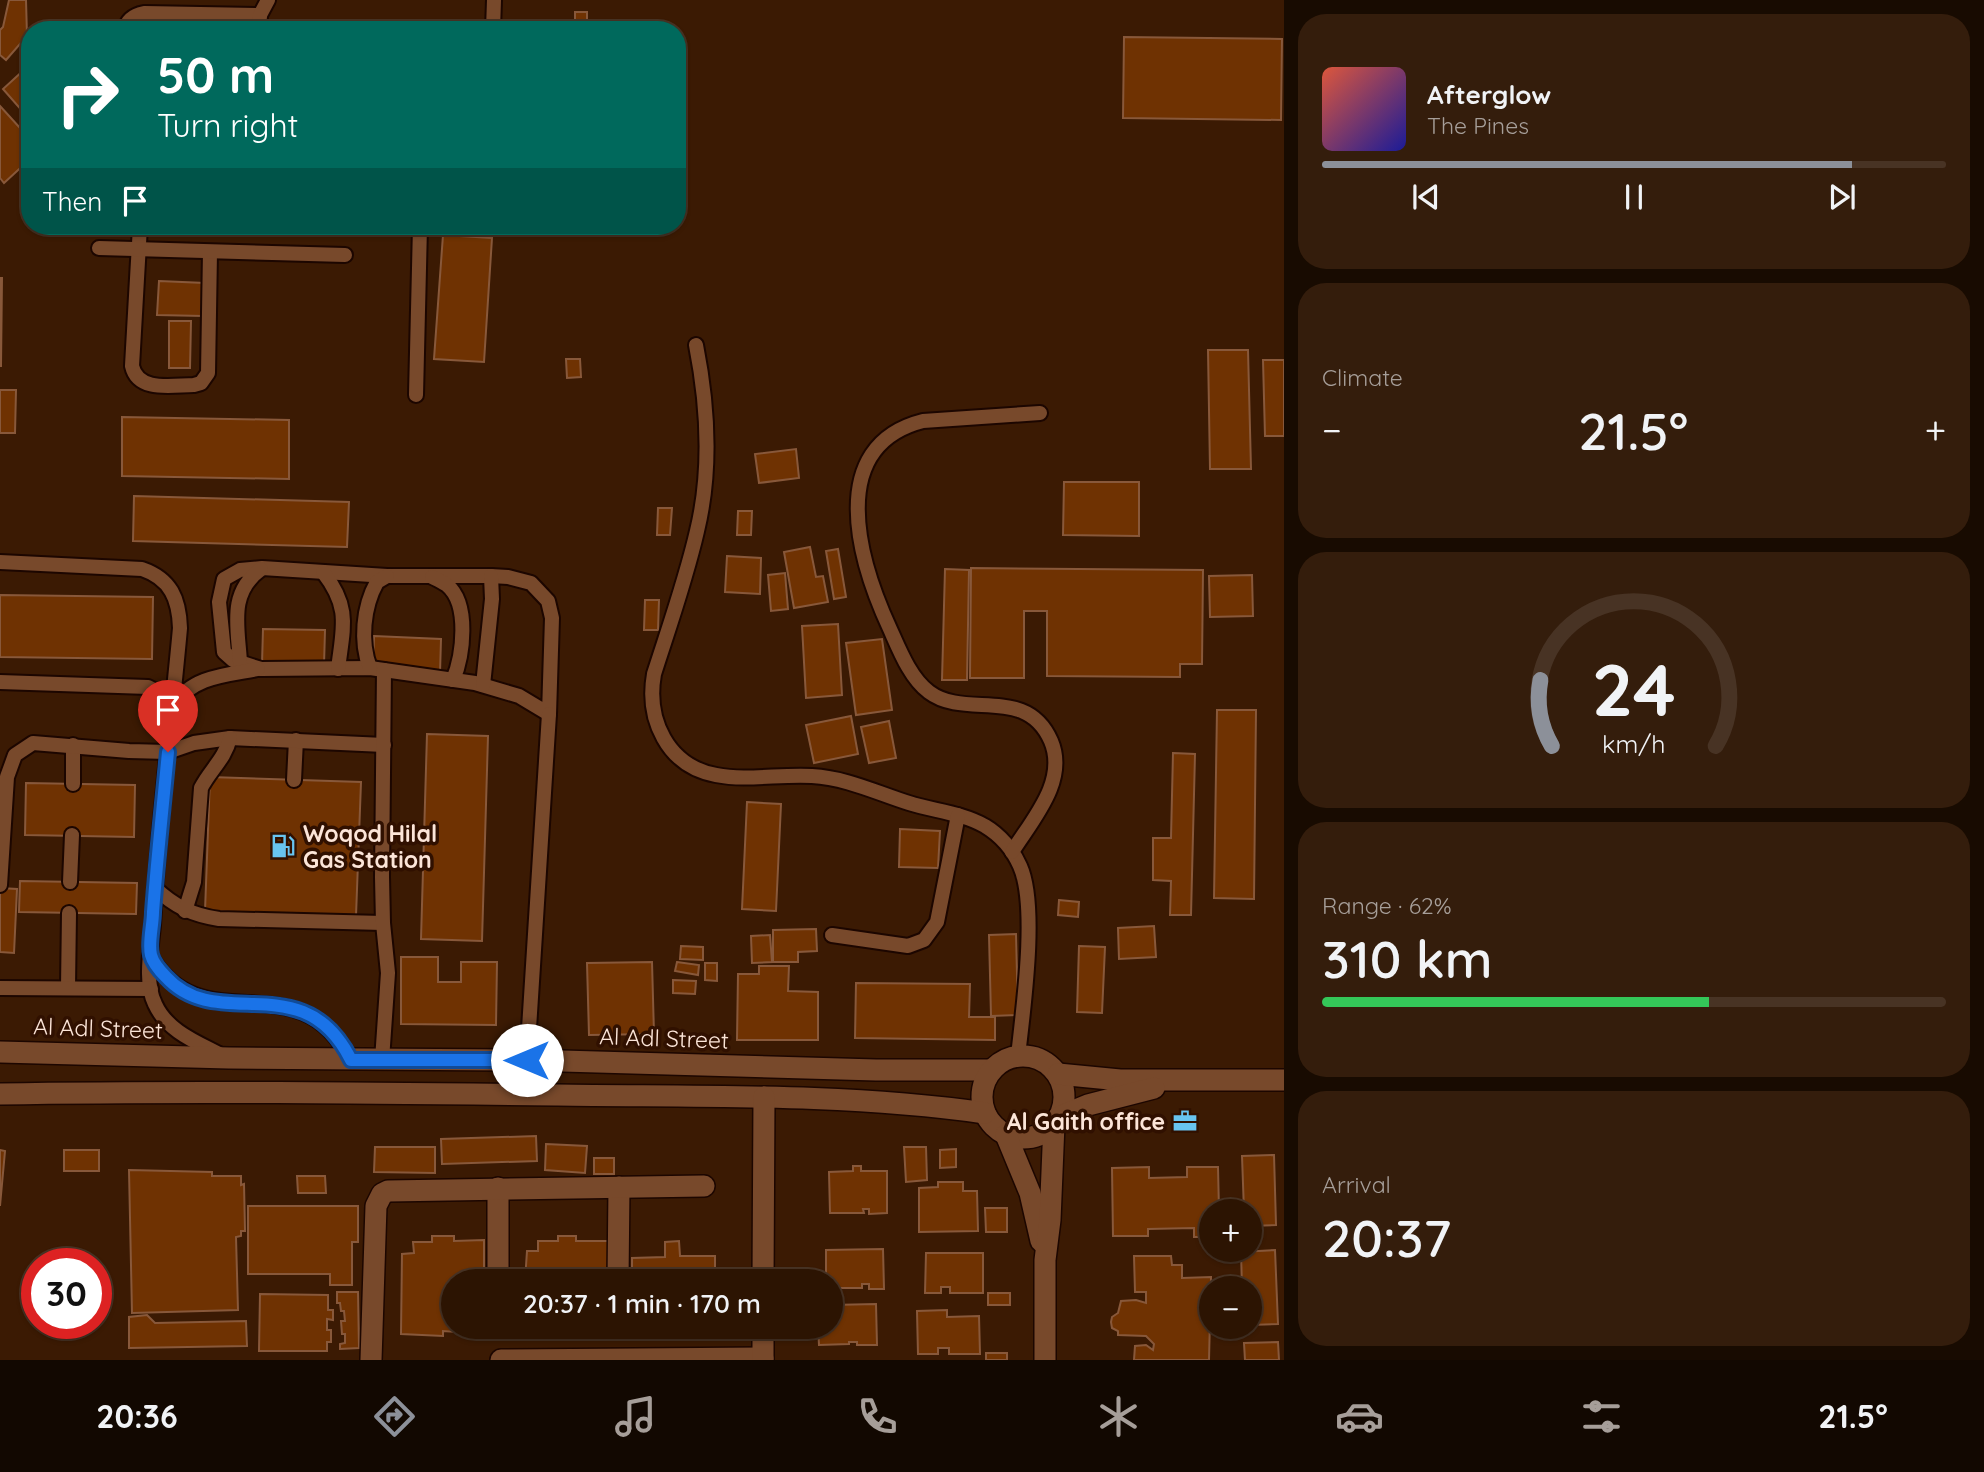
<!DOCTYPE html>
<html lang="en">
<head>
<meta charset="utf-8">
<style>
	:root { --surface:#2c1402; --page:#341d0c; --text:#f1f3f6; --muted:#a69e99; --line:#483324; --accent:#8c9099 }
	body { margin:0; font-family:Quicksand,sans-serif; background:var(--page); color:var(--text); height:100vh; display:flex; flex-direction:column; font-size:26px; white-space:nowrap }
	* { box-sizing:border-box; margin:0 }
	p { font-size:23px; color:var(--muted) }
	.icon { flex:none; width:38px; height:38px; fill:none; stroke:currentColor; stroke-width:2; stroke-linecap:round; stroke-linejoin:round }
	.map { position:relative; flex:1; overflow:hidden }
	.sheet { display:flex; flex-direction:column; gap:14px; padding:14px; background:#180b01; width:700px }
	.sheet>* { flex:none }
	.hud { position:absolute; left:21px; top:21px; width:665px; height:214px; border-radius:28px; box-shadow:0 2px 5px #0004,0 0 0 2px var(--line); background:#00695c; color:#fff; overflow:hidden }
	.controls { position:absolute; left:1199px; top:1199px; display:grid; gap:14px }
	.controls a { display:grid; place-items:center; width:63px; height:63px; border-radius:50%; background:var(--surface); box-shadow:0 2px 5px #0004,0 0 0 2px var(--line); font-size:35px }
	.speed { position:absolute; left:21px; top:1248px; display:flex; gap:14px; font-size:35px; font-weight:700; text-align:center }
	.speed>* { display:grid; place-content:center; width:91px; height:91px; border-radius:50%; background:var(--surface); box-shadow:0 2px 5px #0004,0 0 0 2px var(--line); line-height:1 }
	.speed .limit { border:10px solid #d22; background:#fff; color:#111 }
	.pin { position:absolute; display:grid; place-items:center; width:60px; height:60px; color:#fff; margin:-72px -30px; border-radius:50% 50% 50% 0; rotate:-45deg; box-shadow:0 0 7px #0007 }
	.pin .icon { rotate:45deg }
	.me { position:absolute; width:77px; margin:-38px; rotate:270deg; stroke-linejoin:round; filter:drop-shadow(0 0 5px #0008) }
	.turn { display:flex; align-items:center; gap:24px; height:147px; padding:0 21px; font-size:32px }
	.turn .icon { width:91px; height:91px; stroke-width:2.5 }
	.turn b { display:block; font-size:49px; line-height:60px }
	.then { display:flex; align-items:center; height:66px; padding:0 21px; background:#0003; gap:14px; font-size:26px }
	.big { font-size:52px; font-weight:600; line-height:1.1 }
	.sheet .widget { flex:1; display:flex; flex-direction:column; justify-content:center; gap:10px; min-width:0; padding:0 24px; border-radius:28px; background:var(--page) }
	.sheet .dial { align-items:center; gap:0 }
	.dial svg { height:182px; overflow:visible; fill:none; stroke:var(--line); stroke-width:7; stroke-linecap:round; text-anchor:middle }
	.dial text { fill:var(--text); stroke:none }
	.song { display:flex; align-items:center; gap:21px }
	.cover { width:84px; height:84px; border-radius:10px; background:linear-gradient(135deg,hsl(10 70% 55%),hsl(240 70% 35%)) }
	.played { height:7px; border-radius:4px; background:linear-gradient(90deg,var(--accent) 85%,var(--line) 85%) }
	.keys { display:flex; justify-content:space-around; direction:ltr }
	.heat { display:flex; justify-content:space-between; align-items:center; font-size:38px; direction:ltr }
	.charge { height:10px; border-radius:5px; background:linear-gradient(90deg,#34c759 62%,var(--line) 0) }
	.trip { position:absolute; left:441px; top:1269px; width:402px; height:70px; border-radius:35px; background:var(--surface); box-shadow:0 2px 5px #0004,0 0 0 2px var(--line); font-weight:600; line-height:70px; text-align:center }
	.dock { display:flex; height:112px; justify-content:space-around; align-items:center; background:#120801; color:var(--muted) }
	.dock .icon { width:49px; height:49px }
	.dock .current { color:var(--accent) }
	.dock b { font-size:32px; color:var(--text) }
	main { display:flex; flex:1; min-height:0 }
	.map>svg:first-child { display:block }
</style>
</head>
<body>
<main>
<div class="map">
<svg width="1284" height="1360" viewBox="0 0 1284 1360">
	<rect width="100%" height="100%" fill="#3b1a03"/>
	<!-- building -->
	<g fill="#6f3202" stroke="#88583a" stroke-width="2">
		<path d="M9 0H26L27 36 6 60 0 55V30L3 27Z"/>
		<rect x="575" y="12" width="12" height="18"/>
		<path d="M137 24 251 29V30H137Z"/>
		<path d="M1124 37 1282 39 1281 120 1123 118Z"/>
		<path d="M25 69 30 74V109L24 113 3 89Z"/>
		<path d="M0 106 30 139V159L4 183 0 178Z"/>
		<path d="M443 235 492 238 484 362 434 359Z"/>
		<path d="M0 278H2L1 366H0Z"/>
		<path d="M159 281 205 283 203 316 157 315Z"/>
		<path d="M169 321H191L190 368H169Z"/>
		<path d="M1208 350H1248L1251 469H1210Z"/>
		<path d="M566 359H580L581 377 567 378Z"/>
		<path d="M1263 360H1284V436H1265Z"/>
		<path d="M0 390H16L15 433H0Z"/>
		<path d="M122 417 289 420V479L122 476Z"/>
		<path d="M796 449 799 478 759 483 755 454Z"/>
		<path d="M1064 482H1139V536L1063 535Z"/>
		<path d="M134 496 349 502 347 547 133 541Z"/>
		<path d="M658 508H672L670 535H657Z"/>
		<path d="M738 511H752L751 535H737Z"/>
		<path d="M810 547 816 577 823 576 828 602 794 608 784 552Z"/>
		<path d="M838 549 846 597 834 599 826 551Z"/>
		<path d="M727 556 761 558 760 594 725 592Z"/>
		<path d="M971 568 1203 570 1202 664H1180V677L1047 676V611H1024V678H970Z"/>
		<path d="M945 569 969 570 967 680H942Z"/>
		<path d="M785 573 788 609 771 611 768 575Z"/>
		<path d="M1252 575 1253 616 1210 617 1209 576Z"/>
		<path d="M0 595 153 597 152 659 0 657Z"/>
		<path d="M645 600H659L658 630H644Z"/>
		<path d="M838 624 842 695 806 698 802 626Z"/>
		<path d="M263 629 325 630 324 665 262 664Z"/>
		<path d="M374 636 441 639 440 673 373 670Z"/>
		<path d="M882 639 892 710 856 715 846 643Z"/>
		<path d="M1217 710H1256L1254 899 1214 898Z"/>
		<path d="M851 716 858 754 814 763 806 725Z"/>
		<path d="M889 721 896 758 869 763 861 727Z"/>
		<path d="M427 734 488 736 482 941 421 939Z"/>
		<path d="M1173 753 1195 754 1191 915H1170L1171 881 1153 880V838H1171Z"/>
		<path d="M210 777 361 782 356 916 205 911Z"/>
		<path d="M26 783 135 785 134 837 25 835Z"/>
		<path d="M747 802 781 804 776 911 742 909Z"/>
		<path d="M900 829 940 831 938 868 899 867Z"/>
		<path d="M20 881 137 883 136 914 19 912Z"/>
		<path d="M0 888 17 889 14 953 0 952Z"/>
		<path d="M1059 900 1079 902 1078 917 1058 915Z"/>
		<path d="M1154 926 1156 957 1119 959 1118 928Z"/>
		<path d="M816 929 817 951 798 952V962H773V930Z"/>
		<path d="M1016 934 1018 1015 991 1016 989 935Z"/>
		<path d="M770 935 772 962 752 963 751 936Z"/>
		<path d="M681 946 703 947V960L680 959Z"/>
		<path d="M1079 946 1105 947 1102 1013 1077 1012Z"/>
		<path d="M401 957H438V982H461V962H497L496 1025 401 1024Z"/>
		<path d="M652 962 654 1034 589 1035 587 963Z"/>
		<path d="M677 962 699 965 698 975 675 971Z"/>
		<path d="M705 963H717V981L705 980Z"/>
		<path d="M759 966H789L788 991 818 992V1040H737L738 974H759Z"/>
		<path d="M673 980 696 981 695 994 673 993Z"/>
		<path d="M856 983 970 984 969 1017H995V1040L855 1038Z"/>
		<path d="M536 1136 537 1161 442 1164 441 1139Z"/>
		<path d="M546 1144 587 1146 585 1173 545 1170Z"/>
		<path d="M375 1147H435V1173L374 1172Z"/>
		<path d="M904 1147H926L927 1180 906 1182Z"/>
		<path d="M956 1149V1167L940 1168V1150Z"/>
		<path d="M0 1150 5 1151 0 1206Z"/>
		<rect x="64" y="1150" width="35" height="21"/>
		<path d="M1274 1155 1276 1225 1250 1226V1211H1244L1242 1156Z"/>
		<rect x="594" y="1158" width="20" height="16"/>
		<path d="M853 1166H861V1171H887V1213L869 1214V1209H863L864 1213H830L829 1172 853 1171Z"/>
		<path d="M1149 1167V1178L1187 1177V1167H1218L1219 1211H1211V1237H1194V1228L1148 1229V1236H1113L1112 1168Z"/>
		<path d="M129 1170 212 1172V1176H241V1185L244 1184 245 1231H241V1236L236 1237 238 1310 132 1313Z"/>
		<path d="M297 1176H325L326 1193H298Z"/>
		<path d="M938 1182H963V1191H977L978 1231 919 1232V1188L938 1187Z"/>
		<path d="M248 1206H358V1242H352V1285H330V1274H248Z"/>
		<path d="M985 1208H1007V1232H986Z"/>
		<path d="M432 1236H454V1241L484 1240V1277H487L488 1281H453V1326H486V1334L443 1331V1336L401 1334 402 1254 414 1253 413 1242H432Z"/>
		<path d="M558 1236H576V1241H608L614 1281H525L527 1251H538V1241H558Z"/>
		<path d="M679 1241 680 1256H715V1281H632V1258L665 1257V1242Z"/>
		<path d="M883 1249 884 1289H869V1284H862V1288H831V1281H826V1250Z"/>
		<path d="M1275 1250 1278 1324 1250 1325V1288H1242L1241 1252Z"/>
		<path d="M926 1253H983V1293H950V1287H941V1293H925Z"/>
		<path d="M1134 1256H1171L1172 1265H1182V1278L1211 1277 1209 1360H1134L1135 1346 1146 1345 1153 1350 1154 1344 1146 1336 1118 1335V1331L1112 1328 1111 1322 1112 1317 1118 1313 1121 1301 1136 1300 1146 1303V1292H1135Z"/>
		<path d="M337 1292H358L359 1348 340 1349V1344L345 1343V1334H342L341 1321H345L344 1311H341L340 1303H337Z"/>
		<rect x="988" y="1293" width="22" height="12"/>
		<path d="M260 1294 328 1295V1310H333V1320L327 1319V1330H331V1342H327V1351H259Z"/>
		<path d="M876 1304 877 1345H857V1342H849V1344L819 1345 818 1326H831V1305Z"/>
		<path d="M947 1310V1317L979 1316 980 1354H949V1348H938V1354H918L917 1311Z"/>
		<path d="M147 1315 155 1323 246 1321 247 1346 129 1348V1317Z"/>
		<path d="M528 1326H610V1334L528 1333Z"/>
		<path d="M632 1326H715V1338H690V1334H658V1340H632Z"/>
		<path d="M1278 1342 1279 1360H1245L1244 1343Z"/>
		<rect x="986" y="1353" width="21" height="7"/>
	</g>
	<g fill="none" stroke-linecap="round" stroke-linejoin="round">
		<!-- lane casing -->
		<g stroke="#1c0600" stroke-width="18">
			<g id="lane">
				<path d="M125 30C127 19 134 15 144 13L260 15"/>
				<path d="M259 30 260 15 268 0"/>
				<path d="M493 30 494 0"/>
				<path d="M140 226 132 366C138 393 173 385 194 385L201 383 208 373 210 252"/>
				<path d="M99 248 345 255"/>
				<path d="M696 345C708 406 712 469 697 531 686 579 669 627 654 674 646 719 667 766 716 775 747 781 780 774 812 776 847 778 877 793 909 803 935 811 962 813 985 826 1000 835 1013 850 1020 866 1038 906 1023 1010 1018 1056"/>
				<path d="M416 395 420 226"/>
				<path d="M0 562 142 569C171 579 179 599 180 628 171 727 158 826 153 925 151 949 144 982 155 1004 167 1031 196 1042 221 1055"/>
				<path d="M262 568 387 576H491L508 577 531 583 548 601 552 618 549 714 519 696 475 683 370 668 261 669 233 660 224 652 219 602 224 579 240 570Z"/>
				<path d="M323 572C351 608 343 627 338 669"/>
				<path d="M432 577C437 579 442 582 447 585 470 604 463 656 453 680"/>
				<path d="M240 662C238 627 228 593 261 569"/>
				<path d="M370 668C360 642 363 607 377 582L387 576"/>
				<path d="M0 682 148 687 164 695 171 712"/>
				<path d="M483 685 492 599 491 576"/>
				<path d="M174 705C192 676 227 675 258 669"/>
				<path d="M73 745V784"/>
				<path d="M294 780 296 740"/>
				<path d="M1012 852C1032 820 1068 781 1051 741 1026 684 966 720 929 692 910 678 899 649 890 629 859 562 824 446 923 421L1040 413"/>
				<path d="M70 882 72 835"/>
				<path d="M0 885 7 777 15 755 33 743 129 751 168 752 194 743 230 738 384 745"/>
				<path d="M155 888C174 906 192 915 219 919L383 923"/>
				<path d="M185 911 194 882 201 788C210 770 225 759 230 738"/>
				<path d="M832 935 908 946 924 940 937 922 958 815"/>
				<path d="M151 957C202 1044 301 959 350 1060"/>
				<path d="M68 987 69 913"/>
				<path d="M0 988 151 989"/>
				<path d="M382 1060 388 973 383 923 382 877 384 670"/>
				<path d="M527 1060 549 714"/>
			</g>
		</g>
		<!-- street casing -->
		<g stroke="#1c0600" stroke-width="24">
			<g id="street">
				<path d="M0 1052 229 1058 527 1060 876 1070H991"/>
				<circle cx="1023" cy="1097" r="41"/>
				<path d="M1058 1074 1120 1080H1284"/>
				<path d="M0 1094C186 1091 371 1093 557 1095 700 1097 843 1093 985 1113"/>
				<path d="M1059 1117 1088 1105 1154 1088"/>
				<path d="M1006 1135 1030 1193 1041 1241"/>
				<path d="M498 1188V1281"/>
				<path d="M618 1281 619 1187"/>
				<path d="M763 1281 764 1097"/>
				<path d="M371 1360 376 1206 382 1194 388 1191 704 1186"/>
				<path d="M501 1360 763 1358"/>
				<path d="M763 1360V1326"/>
				<path d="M1045 1360V1260L1050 1220 1054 1124"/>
			</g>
		</g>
		<!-- lane -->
		<use href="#lane" stroke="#78492b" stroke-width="14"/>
		<!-- street -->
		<use href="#street" stroke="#78492b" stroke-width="21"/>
	</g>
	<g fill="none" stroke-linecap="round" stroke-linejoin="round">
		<!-- route casing -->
		<g stroke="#114b97" stroke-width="18">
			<path id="route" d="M168 752C163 805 157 859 153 912 153 925 148 943 151 955 153 963 160 971 166 977 219 1035 303 964 351 1060H527"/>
		</g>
		<!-- route -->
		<use href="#route" stroke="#1a73e8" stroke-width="12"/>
	</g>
	<!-- icons -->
	<defs>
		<g id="fuel-bare" transform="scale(1.89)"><path d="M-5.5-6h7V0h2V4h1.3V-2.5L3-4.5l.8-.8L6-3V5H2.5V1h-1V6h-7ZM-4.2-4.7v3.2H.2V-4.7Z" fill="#68c4f0" stroke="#301000" stroke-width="2.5" paint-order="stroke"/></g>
		<g id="office-bare" transform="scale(1.89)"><path d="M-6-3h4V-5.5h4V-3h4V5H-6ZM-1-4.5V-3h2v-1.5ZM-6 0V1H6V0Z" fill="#68c4f0" stroke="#301000" stroke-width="2.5" paint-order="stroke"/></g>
	</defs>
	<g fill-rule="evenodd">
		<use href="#fuel-bare" x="283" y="846"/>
		<use href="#office-bare" x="1185" y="1121"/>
	</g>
	<g text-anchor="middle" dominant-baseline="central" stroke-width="7" stroke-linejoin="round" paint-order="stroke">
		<!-- poi labels -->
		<g font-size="23" font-weight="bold" fill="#fce5d8" stroke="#301000" text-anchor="start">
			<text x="303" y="833">Woqod Hilal<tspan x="303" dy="26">Gas Station</tspan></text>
			<text x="1165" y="1121" text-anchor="end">Al Gaith office</text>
		</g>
		<!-- street labels -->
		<g font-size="23" fill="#fce5d8" stroke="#301000">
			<text transform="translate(98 1028) rotate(2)">Al Adl Street</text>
			<text transform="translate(664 1038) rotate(2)">Al Adl Street</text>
		</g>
	</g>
</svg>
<div class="controls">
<a>+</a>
<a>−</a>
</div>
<div class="speed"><div class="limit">30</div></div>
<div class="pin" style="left:168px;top:752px;background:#d93025"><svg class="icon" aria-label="arrive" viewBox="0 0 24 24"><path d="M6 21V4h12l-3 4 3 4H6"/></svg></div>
<svg class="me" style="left:527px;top:1060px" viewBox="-20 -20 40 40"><circle r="19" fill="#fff"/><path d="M0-13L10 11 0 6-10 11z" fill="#1a73e8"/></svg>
<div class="trip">20:37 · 1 min · 170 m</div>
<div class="hud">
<div class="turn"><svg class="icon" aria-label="right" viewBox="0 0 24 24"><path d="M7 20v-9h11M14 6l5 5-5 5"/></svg><div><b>50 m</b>Turn right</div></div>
<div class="then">Then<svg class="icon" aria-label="arrive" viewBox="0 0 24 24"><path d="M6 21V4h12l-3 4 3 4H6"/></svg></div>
</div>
</div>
<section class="sheet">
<div class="widget">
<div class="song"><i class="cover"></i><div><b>Afterglow</b><p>The Pines</p></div></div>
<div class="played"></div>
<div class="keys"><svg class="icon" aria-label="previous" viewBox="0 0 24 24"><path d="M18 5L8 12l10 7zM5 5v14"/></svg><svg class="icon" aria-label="pause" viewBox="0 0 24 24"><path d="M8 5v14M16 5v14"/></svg><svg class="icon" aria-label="next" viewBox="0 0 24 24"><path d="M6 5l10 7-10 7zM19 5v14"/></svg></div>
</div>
<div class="widget"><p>Climate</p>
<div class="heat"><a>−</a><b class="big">21.5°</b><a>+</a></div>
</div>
<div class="widget dial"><svg viewBox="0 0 100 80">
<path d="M14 69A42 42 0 1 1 86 69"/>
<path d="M14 69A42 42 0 0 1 9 40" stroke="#8c9099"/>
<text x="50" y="56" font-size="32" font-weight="700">24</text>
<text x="50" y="72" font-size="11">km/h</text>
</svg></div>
<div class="widget"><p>Range · 62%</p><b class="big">310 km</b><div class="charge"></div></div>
<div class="widget"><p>Arrival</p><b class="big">20:37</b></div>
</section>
</main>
<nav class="dock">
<b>20:36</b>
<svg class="icon current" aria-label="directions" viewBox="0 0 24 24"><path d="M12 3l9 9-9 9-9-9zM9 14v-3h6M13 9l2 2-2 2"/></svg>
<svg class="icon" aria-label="music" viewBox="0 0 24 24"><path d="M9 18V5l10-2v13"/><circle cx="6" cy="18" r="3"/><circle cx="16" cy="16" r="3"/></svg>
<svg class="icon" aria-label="phone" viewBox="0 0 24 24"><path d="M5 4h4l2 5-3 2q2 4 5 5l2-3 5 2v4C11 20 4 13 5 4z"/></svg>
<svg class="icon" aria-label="climate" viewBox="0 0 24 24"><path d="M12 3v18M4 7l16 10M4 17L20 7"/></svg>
<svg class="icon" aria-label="car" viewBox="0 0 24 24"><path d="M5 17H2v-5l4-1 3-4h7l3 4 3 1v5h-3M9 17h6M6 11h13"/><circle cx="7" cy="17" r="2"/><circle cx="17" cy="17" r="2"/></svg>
<svg class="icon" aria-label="filters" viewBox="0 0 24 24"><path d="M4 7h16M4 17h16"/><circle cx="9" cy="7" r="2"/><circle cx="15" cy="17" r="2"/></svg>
<b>21.5°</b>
</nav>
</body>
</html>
